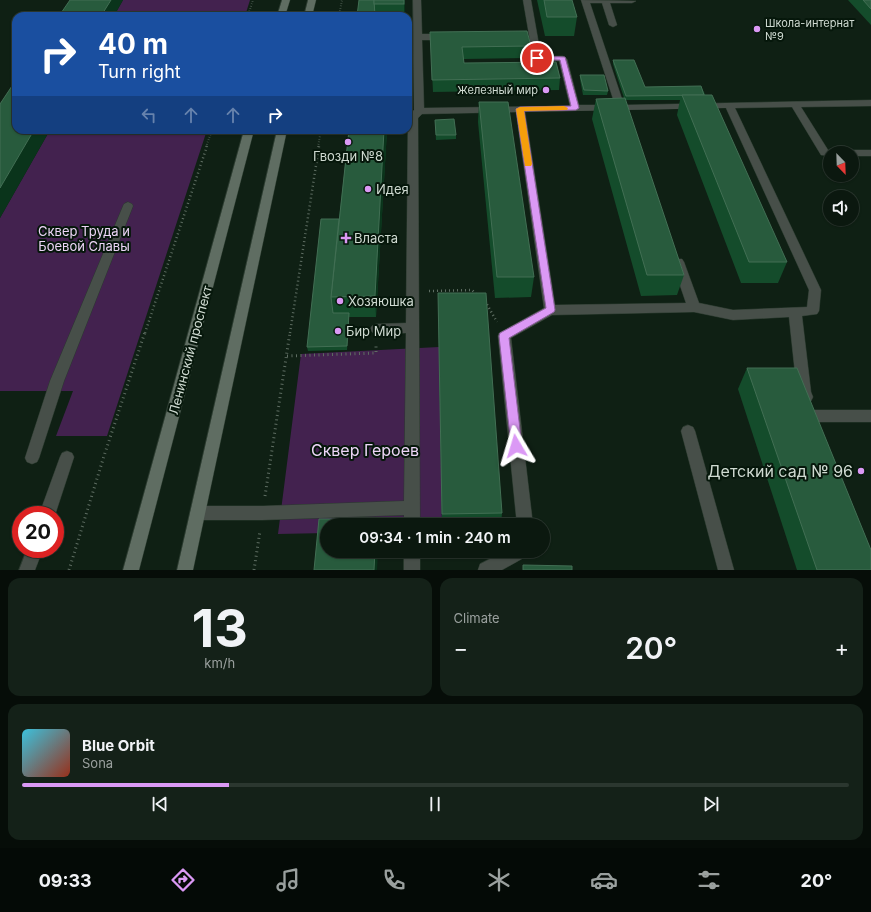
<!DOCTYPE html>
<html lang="en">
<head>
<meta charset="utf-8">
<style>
	:root { --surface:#0b180f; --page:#142118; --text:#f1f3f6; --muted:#9aa09e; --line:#2b372f; --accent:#db99f5 }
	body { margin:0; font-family:Inter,sans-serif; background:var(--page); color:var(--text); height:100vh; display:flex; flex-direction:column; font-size:15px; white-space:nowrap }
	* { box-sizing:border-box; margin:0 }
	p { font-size:13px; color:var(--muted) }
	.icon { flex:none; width:22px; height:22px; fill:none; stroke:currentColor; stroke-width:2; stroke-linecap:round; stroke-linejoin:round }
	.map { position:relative; height:570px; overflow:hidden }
	.panel { display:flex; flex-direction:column; gap:8px; padding:8px; background:#060d08; flex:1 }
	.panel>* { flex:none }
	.banner { position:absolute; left:12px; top:12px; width:400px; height:122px; border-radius:12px; box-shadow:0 1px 3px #0004,0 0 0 1px var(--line); background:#1a4fa0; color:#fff; overflow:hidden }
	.needle { width:26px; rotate:157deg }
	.buttons { position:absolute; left:823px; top:146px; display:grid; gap:8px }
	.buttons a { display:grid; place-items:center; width:36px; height:36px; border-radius:50%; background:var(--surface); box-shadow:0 1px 3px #0004,0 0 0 1px var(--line); font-size:20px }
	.speed { position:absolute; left:12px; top:506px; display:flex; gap:8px; font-size:20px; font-weight:700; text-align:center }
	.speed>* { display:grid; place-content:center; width:52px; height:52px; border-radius:50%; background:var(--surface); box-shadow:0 1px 3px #0004,0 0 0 1px var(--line); line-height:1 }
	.speed .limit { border:6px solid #d22; background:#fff; color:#111 }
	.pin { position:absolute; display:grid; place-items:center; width:34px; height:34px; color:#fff; margin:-17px; border:2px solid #fff; border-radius:50%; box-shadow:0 1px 4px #0007 }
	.me { position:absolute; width:44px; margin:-22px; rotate:353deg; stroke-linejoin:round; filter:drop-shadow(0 0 3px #0008) }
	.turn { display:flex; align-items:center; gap:14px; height:84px; padding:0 20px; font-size:18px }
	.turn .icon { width:52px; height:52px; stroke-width:2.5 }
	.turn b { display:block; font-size:28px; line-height:34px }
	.lanes { display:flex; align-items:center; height:38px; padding:0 20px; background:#0003; justify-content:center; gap:20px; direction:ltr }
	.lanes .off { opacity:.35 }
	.big { font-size:30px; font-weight:600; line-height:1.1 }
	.panel .widget { flex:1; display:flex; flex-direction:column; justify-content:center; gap:6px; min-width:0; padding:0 14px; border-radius:12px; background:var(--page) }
	.panel .dial { align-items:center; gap:0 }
	.dial b { font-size:52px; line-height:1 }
	.song { display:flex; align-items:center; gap:12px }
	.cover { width:48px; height:48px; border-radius:6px; background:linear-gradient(135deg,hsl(190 70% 55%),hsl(10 70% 35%)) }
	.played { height:4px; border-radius:2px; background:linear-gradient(90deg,var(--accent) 25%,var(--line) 25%) }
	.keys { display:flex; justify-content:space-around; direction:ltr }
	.heat { display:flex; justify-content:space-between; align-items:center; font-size:22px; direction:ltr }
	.panel .tiles { flex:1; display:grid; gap:8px; grid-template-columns:1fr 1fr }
	.widget:last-child { grid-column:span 2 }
	.trip { position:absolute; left:320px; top:518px; width:230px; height:40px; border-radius:20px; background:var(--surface); box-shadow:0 1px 3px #0004,0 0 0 1px var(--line); font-weight:600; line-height:40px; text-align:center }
	.menu { display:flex; height:64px; justify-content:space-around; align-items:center; background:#040a06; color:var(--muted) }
	.menu .icon { width:28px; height:28px }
	.menu .on { color:var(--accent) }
	.menu b { font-size:18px; color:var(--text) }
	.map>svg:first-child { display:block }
</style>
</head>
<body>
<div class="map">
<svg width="871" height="570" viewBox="0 0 871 570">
	<rect width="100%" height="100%" fill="#0f2014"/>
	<!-- green -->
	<g fill="#43224f">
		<path d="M123 0H250L245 16H114Z"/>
		<path d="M50 130H207L107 436H56L73 391H0V218Z"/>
		<path d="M439 347 442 525H327V533L278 534 301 354Z"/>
	</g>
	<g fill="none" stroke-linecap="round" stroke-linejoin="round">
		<!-- lane casing -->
		<g stroke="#2a3a2e" stroke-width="1">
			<g id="lane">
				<path d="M413 0H421L422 34H445L449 37 445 40H422L424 108 570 106 559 61H537L533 58 523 0H531L541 56H563L567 59 579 105H615L581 0 636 1 632 3H610L617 25 613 27 609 25 602 3H590L624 105 871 100V106L801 107 828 150H871V156H852V153H830V156L821 155 792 107 735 108 821 290 819 311 817 314 802 316 811 392 813 397 811 401 806 403 801 401 797 392 789 317 733 320 694 312 552 315 511 338 533 525H517L498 336 499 333 544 308 516 112 422 114 418 118 420 525H404V515L263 520H198L193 518 190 513 193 508 198 506H263L404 501 406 333 376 334 372 332 370 329 372 326 376 324 406 323 408 117 414 110ZM726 108 809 290 807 307 733 310 699 303 684 262 682 259H674L672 262 686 303 555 305 525 112Z"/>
				<path d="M128 202 132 204 133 206 64 381 39 458 37 462 32 464 27 462 25 458 50 381 123 206 124 204Z"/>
				<path d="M814 410H871V422H814L809 420 807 416 809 412Z"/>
				<path d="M688 425 693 427 695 431 734 570H718L681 431 683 427Z"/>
				<path d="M67 451 72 453 74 457 55 515H39L60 457 62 453Z"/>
				<path d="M27 549H43L35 570H19Z"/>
				<rect x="404" y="551" width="16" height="19"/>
				<path d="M505 551H529L527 556 502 570H478L480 564Z"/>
			</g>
		</g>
		<!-- secondary casing -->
		<g stroke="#2a3a2e" stroke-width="1">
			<g id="secondary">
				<path d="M282 0H290L285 16H277Z"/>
				<path d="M308 0H316L312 16H304Z"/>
				<path d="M244 130H254L139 570H123Z"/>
				<path d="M277 130H287L193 570H177Z"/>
			</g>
		</g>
		<!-- path-far2 -->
		<g stroke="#5e6d62" stroke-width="2" stroke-dasharray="0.5 2" stroke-linecap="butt">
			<path d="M248 16 253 0"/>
			<path d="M339 16 342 0"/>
			<path d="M206 147 212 130"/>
			<path d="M318 147 321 130"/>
		</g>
		<!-- path-far1 -->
		<g stroke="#5e6d62" stroke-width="2.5" stroke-dasharray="1 3" stroke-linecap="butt">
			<path d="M429 291 472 290 476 294"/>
			<path d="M485 301 497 322"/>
			<path d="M145 333 207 146"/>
			<path d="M290 333 319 146"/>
		</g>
		<!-- path -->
		<g stroke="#5e6d62" stroke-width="3" stroke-dasharray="1 3.5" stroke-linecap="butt">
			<path d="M287 356 376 353V345"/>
			<path d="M265 496 290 332"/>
			<path d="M69 570 104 456 145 332"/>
			<path d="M254 570 260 531"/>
		</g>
		<!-- lane -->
		<use href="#lane" fill="#474f49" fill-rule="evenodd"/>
		<!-- secondary -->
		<use href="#secondary" fill="#5f6d62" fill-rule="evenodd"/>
	</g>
	<!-- wall -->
	<g fill="#144c2b">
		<path d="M359 0H405V16H357Z"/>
		<path d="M537 0H572L577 17 574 36H545Z"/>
		<path d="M848 0H871V25Z"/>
		<path d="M430 32 531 46 529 58 464 59V63L560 78 559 90 433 92Z"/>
		<path d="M613 60 645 87 701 86 787 262 778 283H741L677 115 680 100H625L684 275 677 295 641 296 592 119 596 99 624 98 613 64Z"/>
		<path d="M580 75 608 91 607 95H583L580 79Z"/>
		<path d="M479 102 534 277 531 297 495 298 478 122Z"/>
		<path d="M435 120 456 135V139L436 140Z"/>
		<path d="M349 130H387L376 317H349L347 350 308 351 307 347 339 219Z"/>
		<path d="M438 293 502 513 501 525H442Z"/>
		<path d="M747 368 871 570H797L738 389Z"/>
	</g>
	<!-- shaded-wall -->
	<g fill="#0a341b">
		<path d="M111 0H123L114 16H101Z"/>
		<rect x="404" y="0" width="1" height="16"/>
		<path d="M34 130H50L0 218V188Z"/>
		<path d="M384 130H387L376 317 375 296Z"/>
		<path d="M375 551H378L377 570H374Z"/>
	</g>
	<!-- building -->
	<g fill="#285b3d" stroke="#426f54">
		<path d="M70 0H111L101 16H59Z"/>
		<path d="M359 0H374L375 16H357Z"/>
		<rect x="374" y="0" width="30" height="4"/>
		<path d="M544 0H572L577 17H547Z"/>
		<path d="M863 0H871V9Z"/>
		<path d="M527 31 531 46 462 47 464 63 556 62 560 78 432 80 430 32Z"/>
		<path d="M613 60H634L645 87 701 86 704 95 626 96Z"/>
		<path d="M580 75H604L608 91 584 90Z"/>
		<path d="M16 80V130H34L0 188V104Z"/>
		<path d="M682 95H712L787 262H749Z"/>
		<path d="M625 98 684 275H647L596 99Z"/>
		<path d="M479 102H508L534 277H497Z"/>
		<path d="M454 119 456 135H436L435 120Z"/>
		<path d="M349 130H384L375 296 331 297Z"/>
		<path d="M321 219H339L331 297 333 313H349L347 346 307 347Z"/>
		<path d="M438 293H486L502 513 442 514Z"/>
		<path d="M747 368H797L871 550V570H817Z"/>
		<path d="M319 519H376V525H327V551H375L374 570H314Z"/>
		<path d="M523 565 572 566V570H523Z"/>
	</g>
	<!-- route -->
	<path fill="#db99f5" stroke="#8e639f" d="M534 56 565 57 579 108 576 110 524 111 555 310 554 312 509 338 522 446 520 450 516 451 512 450 511 446 499 336 500 333 546 308 516 109 520 107 571 106 560 60H537L534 59Z"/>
	<!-- slow -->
	<path fill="#f59e0b" d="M564 106 568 108 567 110 524 111 532 164 531 166H525L516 109 520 107Z"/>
	<!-- markers -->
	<g fill="#db99f5" stroke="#06170b" stroke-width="1.5">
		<circle cx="757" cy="29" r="4"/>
		<circle cx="546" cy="90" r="4"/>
		<circle cx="348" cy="142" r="4"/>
		<circle cx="368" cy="189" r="4"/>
		<path d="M344 232h4v4h4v4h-4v4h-4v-4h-4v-4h4z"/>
		<circle cx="340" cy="301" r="4"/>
		<circle cx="338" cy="331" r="4"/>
		<circle cx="861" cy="471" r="4"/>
	</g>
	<g text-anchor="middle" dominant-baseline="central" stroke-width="4" stroke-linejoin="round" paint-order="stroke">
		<!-- far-poi labels -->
		<g font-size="11" fill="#cfdad1" stroke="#06170b" text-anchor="start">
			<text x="765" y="23">Школа-интернат<tspan x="765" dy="13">№9</tspan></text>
			<text x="538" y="90" text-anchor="end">Железный мир</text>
		</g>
		<!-- poi labels -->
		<g font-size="13" fill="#cfdad1" stroke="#06170b" text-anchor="start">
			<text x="348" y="156" text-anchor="middle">Гвозди №8</text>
			<text x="376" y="189">Идея</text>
			<text x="354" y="238">Власта</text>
			<text x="348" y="301">Хозяюшка</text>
			<text x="346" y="331">Бир Мир</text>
		</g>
		<!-- park labels -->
		<g font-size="13" fill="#edd5f7" stroke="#06170b">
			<text x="84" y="231">Сквер Труда и<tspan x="84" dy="15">Боевой Славы</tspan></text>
		</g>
		<!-- street labels -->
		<g font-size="13" fill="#cfdad1" stroke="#06170b">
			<text transform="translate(190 350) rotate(-75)">Ленинский проспект</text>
		</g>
		<!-- near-park labels -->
		<g font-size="16" fill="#edd5f7" stroke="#06170b">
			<text x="365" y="450">Сквер Героев</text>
		</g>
		<!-- near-poi labels -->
		<g font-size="16" fill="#cfdad1" stroke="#06170b" text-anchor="end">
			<text x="853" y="471">Детский сад № 96</text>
		</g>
	</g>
</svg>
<div class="buttons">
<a><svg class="needle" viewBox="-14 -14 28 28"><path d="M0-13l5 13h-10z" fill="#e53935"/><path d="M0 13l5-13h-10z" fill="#9aa09e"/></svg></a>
<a><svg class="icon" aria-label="sound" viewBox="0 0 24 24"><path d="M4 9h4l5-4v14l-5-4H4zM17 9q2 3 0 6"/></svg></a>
</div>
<div class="speed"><div class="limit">20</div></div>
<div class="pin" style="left:537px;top:58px;background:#d93025"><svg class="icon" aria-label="arrive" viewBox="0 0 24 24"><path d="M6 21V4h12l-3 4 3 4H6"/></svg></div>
<svg class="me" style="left:516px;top:446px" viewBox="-20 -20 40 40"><path d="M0-17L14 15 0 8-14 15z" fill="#db99f5" stroke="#fff" stroke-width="4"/></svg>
<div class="trip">09:34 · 1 min · 240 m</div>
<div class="banner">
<div class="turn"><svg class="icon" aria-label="right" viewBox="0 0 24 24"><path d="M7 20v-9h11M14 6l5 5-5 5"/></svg><div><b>40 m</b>Turn right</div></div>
<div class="lanes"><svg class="icon off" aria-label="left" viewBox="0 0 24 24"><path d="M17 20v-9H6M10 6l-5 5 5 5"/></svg><svg class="icon off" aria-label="ahead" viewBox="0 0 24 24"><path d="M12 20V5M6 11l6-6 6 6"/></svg><svg class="icon off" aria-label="ahead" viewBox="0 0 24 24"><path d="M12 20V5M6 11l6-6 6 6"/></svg><svg class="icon" aria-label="right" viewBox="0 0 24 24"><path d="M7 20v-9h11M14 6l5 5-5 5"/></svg></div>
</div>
</div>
<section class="panel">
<div class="tiles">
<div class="widget dial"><b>13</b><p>km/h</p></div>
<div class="widget"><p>Climate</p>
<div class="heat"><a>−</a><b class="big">20°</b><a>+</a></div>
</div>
<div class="widget">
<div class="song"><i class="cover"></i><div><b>Blue Orbit</b><p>Sona</p></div></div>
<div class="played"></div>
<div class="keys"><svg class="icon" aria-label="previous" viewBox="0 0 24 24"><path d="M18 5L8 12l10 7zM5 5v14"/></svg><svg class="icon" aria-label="pause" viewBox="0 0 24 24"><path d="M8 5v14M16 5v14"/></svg><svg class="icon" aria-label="next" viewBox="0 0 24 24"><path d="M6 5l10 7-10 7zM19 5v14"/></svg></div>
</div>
</div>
</section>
<nav class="menu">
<b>09:33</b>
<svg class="icon on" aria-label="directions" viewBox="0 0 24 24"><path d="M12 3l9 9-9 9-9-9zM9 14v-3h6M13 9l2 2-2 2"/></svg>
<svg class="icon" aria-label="music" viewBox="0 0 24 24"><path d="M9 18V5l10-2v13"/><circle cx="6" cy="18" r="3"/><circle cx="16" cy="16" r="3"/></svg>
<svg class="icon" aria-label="phone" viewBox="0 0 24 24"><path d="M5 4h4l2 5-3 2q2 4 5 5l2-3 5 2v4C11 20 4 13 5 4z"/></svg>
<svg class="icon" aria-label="climate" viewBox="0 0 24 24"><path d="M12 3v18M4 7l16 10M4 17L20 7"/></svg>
<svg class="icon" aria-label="car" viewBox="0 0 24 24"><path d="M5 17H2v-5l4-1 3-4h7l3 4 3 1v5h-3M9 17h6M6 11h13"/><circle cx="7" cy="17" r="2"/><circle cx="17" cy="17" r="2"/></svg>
<svg class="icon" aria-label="filters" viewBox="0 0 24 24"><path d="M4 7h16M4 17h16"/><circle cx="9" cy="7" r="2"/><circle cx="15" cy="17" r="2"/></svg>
<b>20°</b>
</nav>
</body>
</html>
